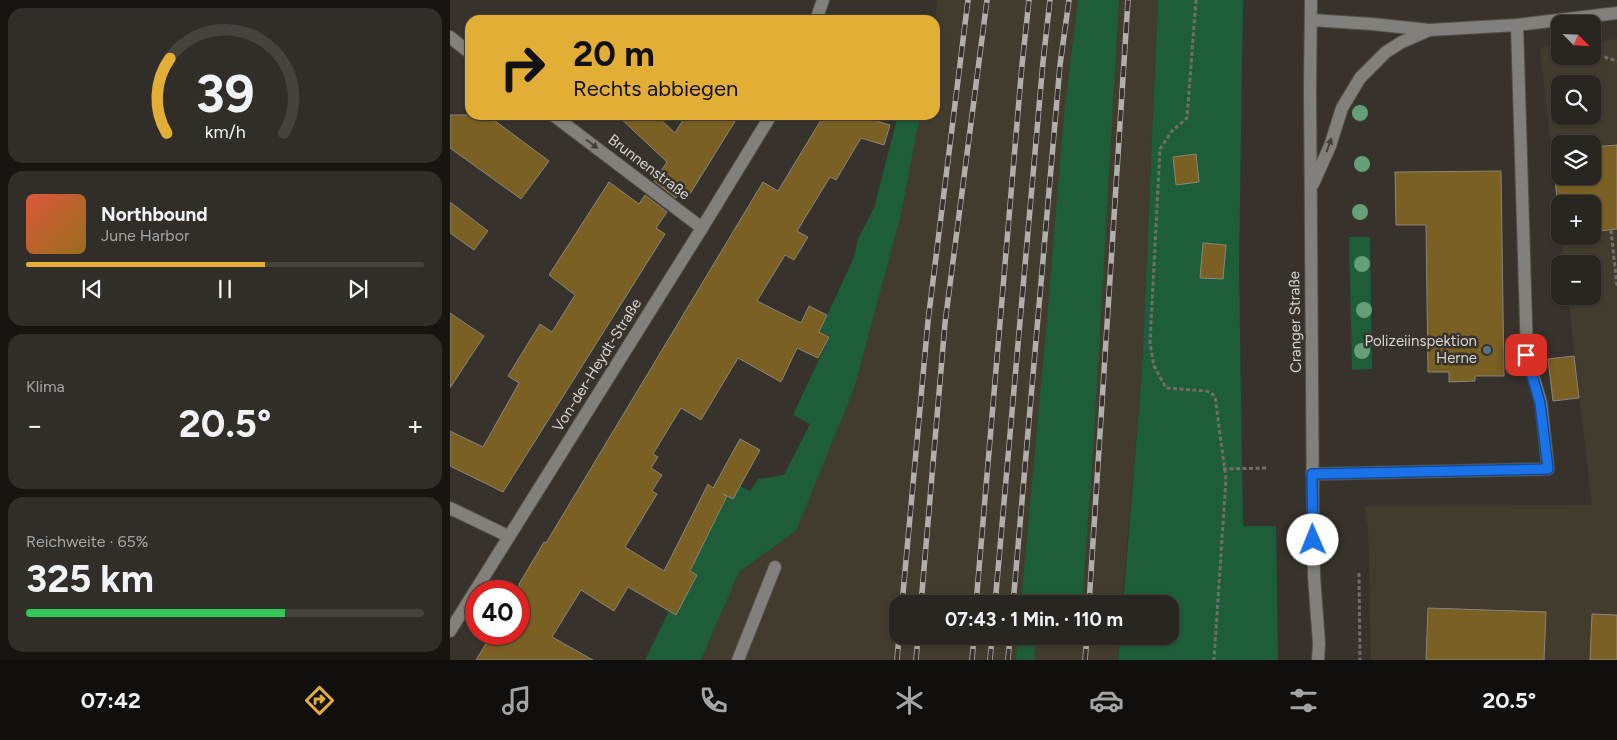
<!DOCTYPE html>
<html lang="de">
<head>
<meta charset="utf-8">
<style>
	:root { --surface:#292621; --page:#312e2a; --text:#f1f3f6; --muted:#a5a5a5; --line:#45433f; --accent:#e3ae35 }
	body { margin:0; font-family:Figtree,sans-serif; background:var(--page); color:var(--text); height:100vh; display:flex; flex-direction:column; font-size:19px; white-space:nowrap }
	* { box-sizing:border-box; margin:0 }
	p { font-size:16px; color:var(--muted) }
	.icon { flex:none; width:28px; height:28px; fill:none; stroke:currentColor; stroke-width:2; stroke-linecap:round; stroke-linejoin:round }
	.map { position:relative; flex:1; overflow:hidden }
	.details { display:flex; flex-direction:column; gap:8px; padding:8px; background:#171512; width:450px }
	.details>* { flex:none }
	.top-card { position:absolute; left:15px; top:15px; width:475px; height:105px; border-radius:15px; box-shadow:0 1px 4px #0004,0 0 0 1px var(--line); background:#e3ae35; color:#111; overflow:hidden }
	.needle { width:32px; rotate:114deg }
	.tools { position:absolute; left:1101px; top:15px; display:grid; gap:10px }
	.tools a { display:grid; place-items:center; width:50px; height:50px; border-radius:10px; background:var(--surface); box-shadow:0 1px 4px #0004,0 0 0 1px var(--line); font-size:25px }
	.speed { position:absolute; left:15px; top:580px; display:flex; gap:10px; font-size:25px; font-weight:700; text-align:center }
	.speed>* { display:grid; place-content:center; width:65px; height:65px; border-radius:50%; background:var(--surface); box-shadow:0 1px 4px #0004,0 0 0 1px var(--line); line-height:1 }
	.speed .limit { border:8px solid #d22; background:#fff; color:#111 }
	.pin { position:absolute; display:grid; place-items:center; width:42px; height:42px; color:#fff; margin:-21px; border-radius:10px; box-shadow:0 2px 8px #0006 }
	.me { position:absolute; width:55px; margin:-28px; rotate:359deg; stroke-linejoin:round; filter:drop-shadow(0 0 4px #0008) }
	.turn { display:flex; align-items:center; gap:18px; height:105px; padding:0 25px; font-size:22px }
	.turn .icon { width:65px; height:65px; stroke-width:2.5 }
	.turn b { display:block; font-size:35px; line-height:42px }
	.big { font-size:38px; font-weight:700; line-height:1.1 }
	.details .card { flex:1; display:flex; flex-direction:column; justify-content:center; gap:8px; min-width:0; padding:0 18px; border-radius:15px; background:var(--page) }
	.details .dial { align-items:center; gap:0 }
	.dial svg { height:130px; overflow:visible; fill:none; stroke:var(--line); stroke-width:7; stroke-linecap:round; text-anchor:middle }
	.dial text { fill:var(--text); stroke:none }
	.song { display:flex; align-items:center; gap:15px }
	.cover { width:60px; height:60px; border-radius:8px; background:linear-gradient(135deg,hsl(10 70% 55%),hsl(40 70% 35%)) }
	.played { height:5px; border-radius:2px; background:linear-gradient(90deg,var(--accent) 60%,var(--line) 60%) }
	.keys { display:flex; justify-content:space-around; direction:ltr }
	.heat { display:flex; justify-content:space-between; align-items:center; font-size:28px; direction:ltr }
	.charge { height:8px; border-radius:4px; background:linear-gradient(90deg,#34c759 65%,var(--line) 0) }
	.trip { position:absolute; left:439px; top:595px; width:290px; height:50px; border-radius:15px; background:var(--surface); box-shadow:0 1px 4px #0004,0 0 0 1px var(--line); font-weight:700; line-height:50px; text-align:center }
	.tab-bar { display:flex; height:80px; justify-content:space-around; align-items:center; background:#100f0d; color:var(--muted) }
	.tab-bar .icon { width:35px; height:35px }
	.tab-bar .on { color:var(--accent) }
	.tab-bar b { font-size:22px; color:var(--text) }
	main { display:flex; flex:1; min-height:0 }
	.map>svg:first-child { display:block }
</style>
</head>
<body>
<main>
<section class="details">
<div class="card dial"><svg viewBox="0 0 100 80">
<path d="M14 69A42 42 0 1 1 86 69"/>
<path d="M14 69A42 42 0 0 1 16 23" stroke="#e3ae35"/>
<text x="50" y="56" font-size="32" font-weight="700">39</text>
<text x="50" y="72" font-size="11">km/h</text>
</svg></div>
<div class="card">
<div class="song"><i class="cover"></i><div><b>Northbound</b><p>June Harbor</p></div></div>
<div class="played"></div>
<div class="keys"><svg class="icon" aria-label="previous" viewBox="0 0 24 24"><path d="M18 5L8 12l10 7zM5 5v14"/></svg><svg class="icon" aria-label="pause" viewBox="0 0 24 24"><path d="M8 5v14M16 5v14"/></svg><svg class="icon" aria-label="next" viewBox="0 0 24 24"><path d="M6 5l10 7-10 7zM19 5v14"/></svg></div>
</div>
<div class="card"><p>Klima</p>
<div class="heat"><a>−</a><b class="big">20.5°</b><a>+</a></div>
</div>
<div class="card"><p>Reichweite · 65%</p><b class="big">325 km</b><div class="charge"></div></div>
</section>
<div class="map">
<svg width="1167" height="660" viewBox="0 0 1167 660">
	<rect width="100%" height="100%" fill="#37332c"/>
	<!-- built -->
	<g fill="#423c2f" fill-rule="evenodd">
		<path d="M487 0H708L692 371 672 604H448V636H670L668 660H251L289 572 346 531 404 389 451 215 470 115H485V22Z"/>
		<path d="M1167 39V660H921L919 563 918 527 915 506 1142 505 1118 296H1142V264H1114L1111 236H1142V204H1110V226L1090 48 1110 46V56H1142L1143 42ZM1110 84H1142V116H1110ZM1110 144H1142V176H1110Z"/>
	</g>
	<!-- green -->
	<g fill="#1e5d3a">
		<path d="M628 0H669L643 452 632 604H571L597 320 614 115Z"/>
		<path d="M708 0H793L789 267 793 526H826L828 660H668L670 636H720V604H673L692 371Z"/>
		<path d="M448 115H470L451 215 404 389 346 531 289 572 251 660H195L219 611 226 615 247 575 240 571 277 496 290 486 300 491 308 479 334 475 360 424 343 415 380 336 370 331 404 257 408 239 424 208Z"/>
		<path d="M899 237H920L922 369 902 370Z"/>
		<path d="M568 636H586L584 660H566Z"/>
	</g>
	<!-- building -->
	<g fill="#7b6024" stroke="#89857c">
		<path d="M0 115H37L99 161 71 199 0 148Z"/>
		<path d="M167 115H206L225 133 236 115H289L238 197 230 192 226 198 204 181 217 162Z"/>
		<path d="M374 115H406L440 125 434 145 411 138 386 180 380 177 347 231 358 237 344 260 335 255 307 301 351 323 359 306 377 315 369 332 379 337 368 358 347 348 331 382 288 358 251 420 231 408 203 454 208 457 201 468 212 475 202 491 207 494 175 547 214 571 258 484 263 488 290 439 310 450 283 499 273 494 277 496 240 571 247 575 226 615 178 587 164 611 131 590 102 637 143 660H26L42 634H69V584L94 542 96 543 313 182 328 191Z"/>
		<path d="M1167 145V229L1142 232V204H1110V226L1102 152 1110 151V176H1142V147Z"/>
		<path d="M746 154 749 182 726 185 723 157Z"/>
		<path d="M1051 171 1054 376H1025V381L999 382V372H978L976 225H946L945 172Z"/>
		<path d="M159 182 189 204 195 195 217 212 206 228 215 234 53 492 0 466V431L33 447 69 383 58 376 90 324 102 332 125 295 99 275Z"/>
		<path d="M0 202 38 231 24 250 0 233Z"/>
		<path d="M753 243 776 245 773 279 750 278Z"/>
		<path d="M0 313 34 336 0 388Z"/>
		<path d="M1124 356 1129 398 1103 401 1098 359Z"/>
		<path d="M978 608 1096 612 1094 660H976Z"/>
		<path d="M1142 614 1167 615V660H1140Z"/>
	</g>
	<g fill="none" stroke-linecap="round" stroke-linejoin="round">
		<!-- minor casing -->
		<g stroke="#54504a" stroke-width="14">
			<g id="minor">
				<path d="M861 0 860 89 863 522 864 576 869 643 868 660"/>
				<path d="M366 20 373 0"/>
				<path d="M861 20 922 24 979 30 1067 25 1167 13"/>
				<path d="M0 37 20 53"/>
				<path d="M103 115 252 228"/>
				<path d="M863 184 880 146 892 108 910 78 936 52 952 42 977 31"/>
				<path d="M862 474 1098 469 1091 403 1077 355 1067 25"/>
				<path d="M0 508 58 536"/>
				<path d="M0 631 252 228 321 115"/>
				<path d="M288 660 325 567"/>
			</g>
		</g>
		<!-- path -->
		<g stroke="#716d68" stroke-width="3" stroke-dasharray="4 2.5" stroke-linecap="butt">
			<path d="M746 0 737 118 722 131 710 149 700 343 704 366 716 388 757 391 765 396 776 479 764 660"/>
			<path d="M1142 53 1167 61"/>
			<path d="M1161 230 1167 286"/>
			<path d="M773 469 817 468"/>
			<path d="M909 573 910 660"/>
		</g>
		<!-- minor -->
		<use href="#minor" stroke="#82807c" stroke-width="12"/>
		<!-- rail casing -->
		<g stroke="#b2afaa" stroke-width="5.5">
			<g id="rail">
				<path d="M452 604 478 321 518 0"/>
				<path d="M471 604 495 323 537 0"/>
				<path d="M526 604 572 65 579 0"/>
				<path d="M545 604 593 62 600 0"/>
				<path d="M563 604 610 65 619 0"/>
				<path d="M639 604 678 0"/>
				<path d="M447 660 449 636"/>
				<path d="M466 660 468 636"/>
				<path d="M522 660 524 636"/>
				<path d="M540 660 542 636"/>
				<path d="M558 660 560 636"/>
				<path d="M635 660 637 636"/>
			</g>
		</g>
		<!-- rail -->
		<use href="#rail" stroke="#37332c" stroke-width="4" stroke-dasharray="11" stroke-linecap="butt"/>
	</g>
	<!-- trees -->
	<g fill="#659f77">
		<circle cx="910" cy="113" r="8"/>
		<circle cx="912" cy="164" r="8"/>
		<circle cx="910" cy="212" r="8"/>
		<circle cx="912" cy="264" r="8"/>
		<circle cx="914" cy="310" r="8"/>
		<circle cx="912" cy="351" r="8"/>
	</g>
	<!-- one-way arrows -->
	<defs><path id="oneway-solid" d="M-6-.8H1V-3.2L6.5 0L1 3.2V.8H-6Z" transform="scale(1.25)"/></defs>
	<g fill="#423f38">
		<use href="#oneway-solid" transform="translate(142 144) rotate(37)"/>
		<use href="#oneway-solid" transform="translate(879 145) rotate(-70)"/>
	</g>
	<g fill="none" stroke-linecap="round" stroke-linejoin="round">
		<!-- route casing -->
		<g stroke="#114b97" stroke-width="12">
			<path id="route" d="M863 540 862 474 1098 469 1090 403 1076 355"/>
		</g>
		<!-- route -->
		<use href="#route" stroke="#1a73e8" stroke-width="9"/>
	</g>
	<!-- markers -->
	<circle fill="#5c6f8a" stroke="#37332c" stroke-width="2" cx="1037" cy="350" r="5"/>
	<g text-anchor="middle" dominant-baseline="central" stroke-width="5" stroke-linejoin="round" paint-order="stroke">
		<!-- street labels -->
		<g font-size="15" fill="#d7d4d0" stroke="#37332c">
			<text transform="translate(199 167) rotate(37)">Brunnenstraße</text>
			<text transform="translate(845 322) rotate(-91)">Cranger Straße</text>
			<text transform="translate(147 365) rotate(-58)">Von-der-Heydt-Straße</text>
		</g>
		<!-- poi labels -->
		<g font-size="15" fill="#d7d4d0" stroke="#37332c" text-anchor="end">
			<text x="1027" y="341">Polizeiinspektion<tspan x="1027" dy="17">Herne</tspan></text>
		</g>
	</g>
</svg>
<div class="tools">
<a><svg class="needle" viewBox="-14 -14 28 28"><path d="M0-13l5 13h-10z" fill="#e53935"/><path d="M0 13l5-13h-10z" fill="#a5a5a5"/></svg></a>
<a><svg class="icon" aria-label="search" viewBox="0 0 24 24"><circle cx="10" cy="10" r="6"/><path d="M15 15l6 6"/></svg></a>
<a><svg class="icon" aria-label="layers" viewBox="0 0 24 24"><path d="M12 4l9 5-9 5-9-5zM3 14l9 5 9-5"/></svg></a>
<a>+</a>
<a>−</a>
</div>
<div class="speed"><div class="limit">40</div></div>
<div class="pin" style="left:1076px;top:355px;background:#d93025"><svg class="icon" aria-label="arrive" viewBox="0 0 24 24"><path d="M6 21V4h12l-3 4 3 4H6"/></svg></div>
<svg class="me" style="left:863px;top:540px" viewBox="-20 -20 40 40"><circle r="19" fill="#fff"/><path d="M0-13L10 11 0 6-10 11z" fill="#1a73e8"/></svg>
<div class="trip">07:43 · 1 Min. · 110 m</div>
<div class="top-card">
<div class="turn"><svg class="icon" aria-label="right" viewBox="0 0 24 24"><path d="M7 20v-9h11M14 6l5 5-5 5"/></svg><div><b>20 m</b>Rechts abbiegen</div></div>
</div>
</div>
</main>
<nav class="tab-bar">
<b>07:42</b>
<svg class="icon on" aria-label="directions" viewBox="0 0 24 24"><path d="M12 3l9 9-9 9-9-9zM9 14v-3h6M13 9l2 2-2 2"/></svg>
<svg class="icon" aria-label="music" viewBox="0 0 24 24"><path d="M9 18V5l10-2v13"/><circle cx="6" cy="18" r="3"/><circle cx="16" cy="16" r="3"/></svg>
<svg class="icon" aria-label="phone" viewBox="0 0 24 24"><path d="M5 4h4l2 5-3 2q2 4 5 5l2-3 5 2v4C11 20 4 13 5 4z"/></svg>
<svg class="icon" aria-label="climate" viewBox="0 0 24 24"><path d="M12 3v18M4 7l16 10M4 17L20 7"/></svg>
<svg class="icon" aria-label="car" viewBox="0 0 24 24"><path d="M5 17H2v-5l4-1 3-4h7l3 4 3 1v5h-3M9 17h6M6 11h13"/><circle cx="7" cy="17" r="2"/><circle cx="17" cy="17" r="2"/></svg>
<svg class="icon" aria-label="filters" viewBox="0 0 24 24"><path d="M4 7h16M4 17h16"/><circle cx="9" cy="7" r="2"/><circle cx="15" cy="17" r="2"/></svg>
<b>20.5°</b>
</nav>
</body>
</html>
